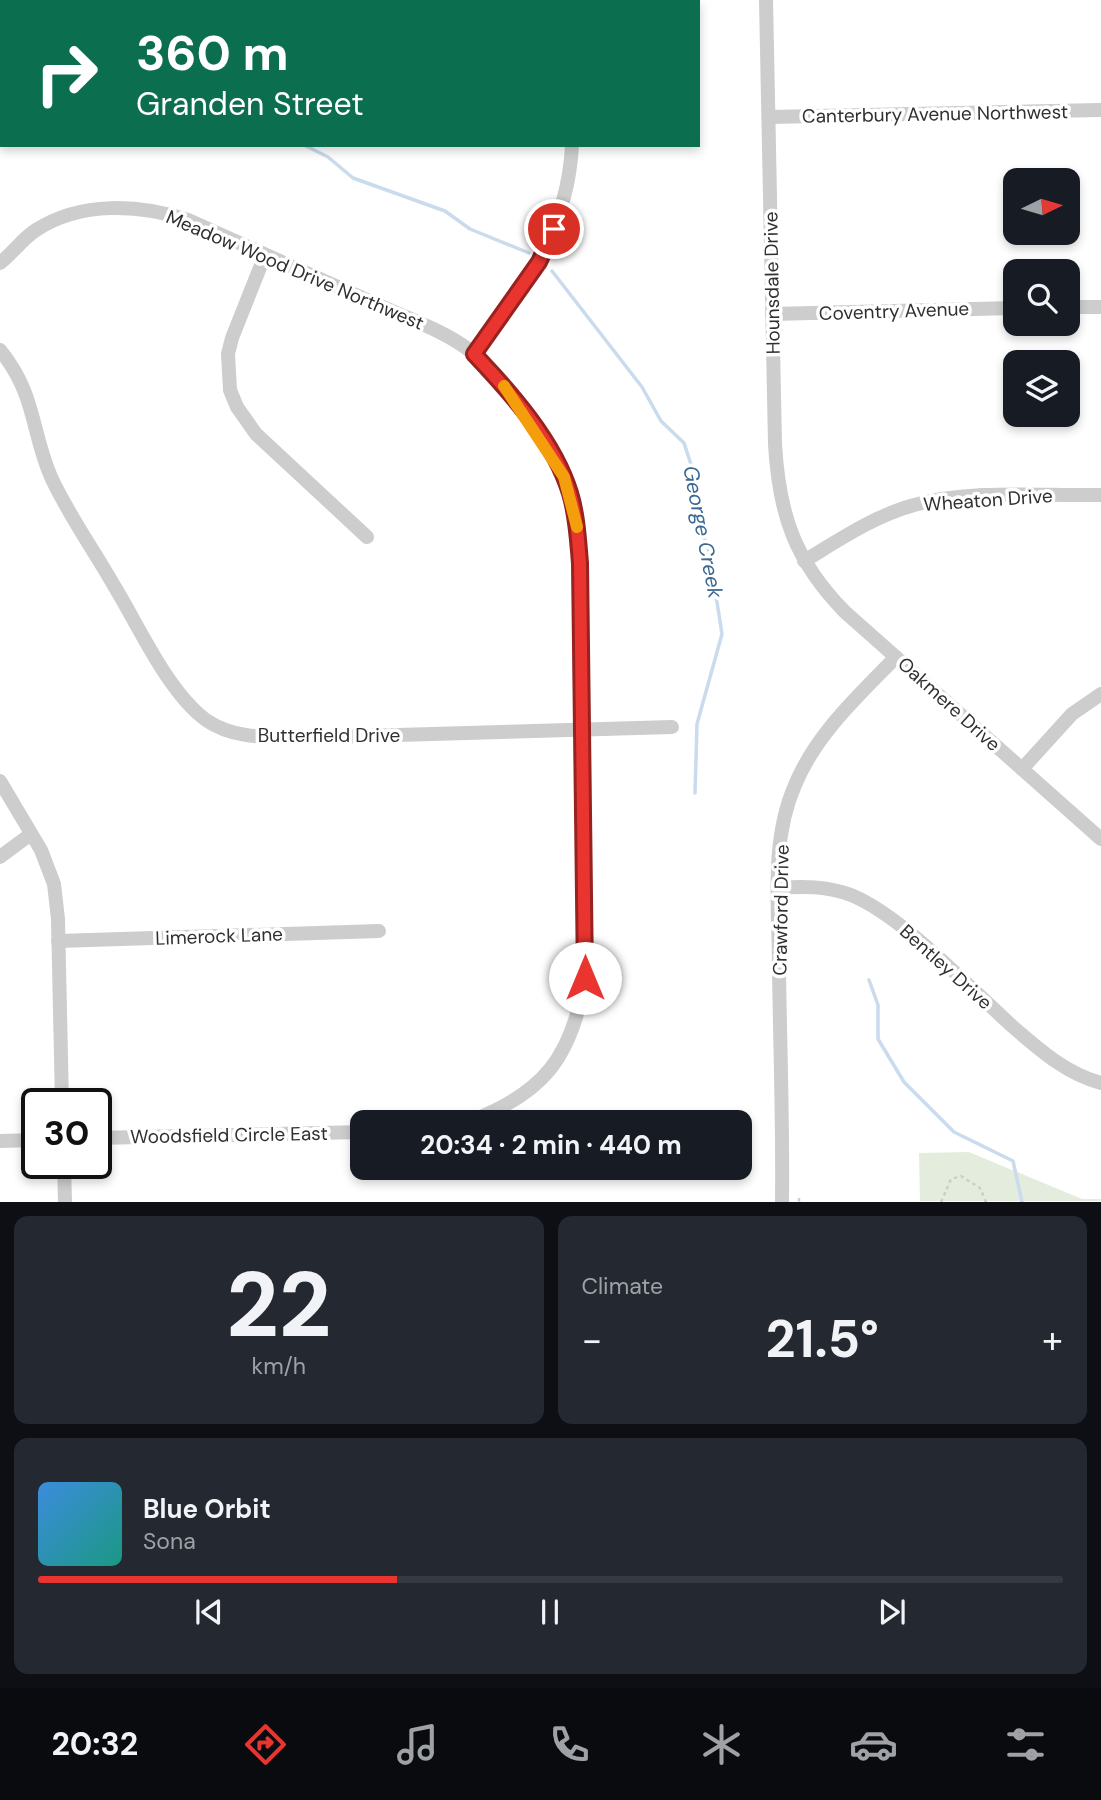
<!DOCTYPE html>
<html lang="en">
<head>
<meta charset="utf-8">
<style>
	:root { --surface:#171b24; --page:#242831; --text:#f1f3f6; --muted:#9ea1a6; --line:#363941; --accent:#e9342f }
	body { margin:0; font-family:"DM Sans",sans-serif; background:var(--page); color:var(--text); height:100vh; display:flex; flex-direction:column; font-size:26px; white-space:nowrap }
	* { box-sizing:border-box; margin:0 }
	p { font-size:23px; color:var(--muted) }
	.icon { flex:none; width:38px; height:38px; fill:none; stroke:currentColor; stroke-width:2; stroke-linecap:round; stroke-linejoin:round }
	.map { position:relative; height:1202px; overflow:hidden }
	.details { display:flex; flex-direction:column; gap:14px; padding:14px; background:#0d0f14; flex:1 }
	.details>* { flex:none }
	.hud { position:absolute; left:0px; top:0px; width:700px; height:147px; box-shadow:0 4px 10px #0003; background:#0b6e4f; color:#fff; overflow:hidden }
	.needle { width:46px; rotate:85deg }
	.tools { position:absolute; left:1003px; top:168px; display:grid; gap:14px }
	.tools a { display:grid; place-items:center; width:77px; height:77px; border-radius:14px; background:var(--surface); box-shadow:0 4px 10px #0003; font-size:35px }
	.speed { position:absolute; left:21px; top:1088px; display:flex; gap:14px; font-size:35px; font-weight:700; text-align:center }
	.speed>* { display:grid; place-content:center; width:91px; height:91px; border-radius:50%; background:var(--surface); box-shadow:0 4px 10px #0003; line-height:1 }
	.speed .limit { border:4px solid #111; border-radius:10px; background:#fff; color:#111 }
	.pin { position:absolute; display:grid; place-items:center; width:60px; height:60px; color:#fff; margin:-30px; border:4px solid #fff; border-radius:50%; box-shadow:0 2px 7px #0007 }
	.me { position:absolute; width:77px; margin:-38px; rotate:0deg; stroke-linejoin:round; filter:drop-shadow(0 0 5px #0008) }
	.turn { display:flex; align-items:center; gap:24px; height:147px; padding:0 21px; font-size:32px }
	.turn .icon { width:91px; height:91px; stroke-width:2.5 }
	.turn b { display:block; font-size:49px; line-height:60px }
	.big { font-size:52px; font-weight:700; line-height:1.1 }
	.details .tile { flex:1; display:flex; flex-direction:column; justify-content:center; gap:10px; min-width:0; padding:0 24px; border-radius:14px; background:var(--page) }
	.details .dial { align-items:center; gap:0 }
	.dial b { font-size:91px; line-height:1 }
	.song { display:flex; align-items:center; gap:21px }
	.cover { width:84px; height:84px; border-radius:10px; background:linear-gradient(135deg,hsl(210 70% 55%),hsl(170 70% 35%)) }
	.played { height:7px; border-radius:4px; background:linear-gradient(90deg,var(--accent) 35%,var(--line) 35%) }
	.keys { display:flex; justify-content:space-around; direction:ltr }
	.heat { display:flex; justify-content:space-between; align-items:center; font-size:38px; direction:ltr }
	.details .tiles { flex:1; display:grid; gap:14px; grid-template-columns:1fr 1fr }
	.tile:last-child { grid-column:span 2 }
	.trip { position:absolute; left:350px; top:1110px; width:402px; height:70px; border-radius:14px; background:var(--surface); box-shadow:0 4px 10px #0003; font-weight:700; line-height:70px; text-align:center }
	.tabs { display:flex; height:112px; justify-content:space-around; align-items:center; background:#090b0e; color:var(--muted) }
	.tabs .icon { width:49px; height:49px }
	.tabs .current { color:var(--accent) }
	.tabs b { font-size:32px; color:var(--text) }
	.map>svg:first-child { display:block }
</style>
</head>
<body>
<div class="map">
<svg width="1101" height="1202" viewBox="0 0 1101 1202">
	<rect width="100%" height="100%" fill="#fff"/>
	<!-- green -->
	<path fill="#e4eddd" d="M969 1152 1082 1199H1101V1201H920L919 1153Z"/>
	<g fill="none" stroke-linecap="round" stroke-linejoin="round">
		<!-- stream -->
		<g stroke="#c9dbed" stroke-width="3.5">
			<path d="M37 0 38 2"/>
			<path d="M304 145 328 157 353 178 445 211 470 229 529 253"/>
			<path d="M552 271 642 387 661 421 684 443 696 480 700 527 709 551 722 634 697 724 695 793"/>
			<path d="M869 980 878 1005V1039L904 1082 954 1132 1013 1161 1022 1202"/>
		</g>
		<!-- path -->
		<g stroke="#cdcdcd" stroke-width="2.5" stroke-dasharray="3.5 3.5" stroke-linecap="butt">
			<path d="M799 1198V1202"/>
			<path d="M941 1202 951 1179 961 1176 980 1188 986 1202"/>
		</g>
		<!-- minor -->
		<g stroke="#cdcdcd" stroke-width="14">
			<path d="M571 0V2"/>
			<path d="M766 0 775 444C779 515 795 561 845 612L1101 839"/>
			<path d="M387 2V0"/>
			<path d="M769 117 1101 110"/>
			<path d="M265 255 232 338 228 354 230 390 237 407 256 434 367 537"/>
			<path d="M0 263C13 253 22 239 36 230 81 201 139 204 188 220 251 248 314 277 378 305 409 319 446 331 473 353 524 395 568 468 578 534L585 978C572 1058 543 1094 468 1122"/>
			<path d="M1068 307H1101"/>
			<path d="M772 314 1015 308"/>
			<path d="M0 350C36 394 31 431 51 477 68 514 93 549 113 584 139 626 167 691 206 720 232 738 263 737 294 738L672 727"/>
			<path d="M474 354C523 287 568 232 572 145"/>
			<path d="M804 561C839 540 874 516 914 505 973 489 1040 496 1101 495"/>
			<path d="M1022 769 1072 714 1101 694"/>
			<path d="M0 781 41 850 54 884 58 919 62 1104"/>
			<path d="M0 857 31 834"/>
			<path d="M778 888C803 886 827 886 851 895 901 915 970 988 1012 1026 1040 1050 1065 1073 1101 1083"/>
			<path d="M58 941 379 931"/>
			<path d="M96 1138 362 1132"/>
			<path d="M0 1141 37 1140"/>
			<path d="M64 1164 65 1202"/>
			<path d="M782 1202C783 1124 780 1046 779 968 779 908 770 842 795 785 816 734 859 695 896 657"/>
		</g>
	</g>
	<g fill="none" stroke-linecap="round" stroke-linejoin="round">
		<!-- route casing -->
		<g stroke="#97221f" stroke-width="18">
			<path id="route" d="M554 229 539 262 474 354C511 393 554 441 570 493 577 516 578 540 580 563L585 978"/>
		</g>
		<!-- route -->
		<use href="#route" stroke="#e9342f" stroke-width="12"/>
		<!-- slow -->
		<path stroke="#f59e0b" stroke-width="12" d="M504 386 564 477 577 527"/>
	</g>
	<g text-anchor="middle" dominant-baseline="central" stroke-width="7" stroke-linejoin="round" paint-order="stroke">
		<!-- street labels -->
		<g font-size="19" fill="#303030" stroke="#fff">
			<text transform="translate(935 114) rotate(-1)">Canterbury Avenue Northwest</text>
			<text transform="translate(295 270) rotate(23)">Meadow Wood Drive Northwest</text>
			<text transform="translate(772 283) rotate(-91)">Hounsdale Drive</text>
			<text transform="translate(894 311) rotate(-2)">Coventry Avenue</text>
			<text transform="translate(988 500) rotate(-4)">Wheaton Drive</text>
			<text transform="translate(949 704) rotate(42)">Oakmere Drive</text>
			<text x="329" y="735">Butterfield Drive</text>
			<text transform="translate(781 910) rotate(-89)">Crawford Drive</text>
			<text transform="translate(219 936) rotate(-2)">Limerock Lane</text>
			<text transform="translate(946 967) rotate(42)">Bentley Drive</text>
			<text transform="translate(229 1135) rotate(-1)">Woodsfield Circle East</text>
		</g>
		<!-- water labels -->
		<g font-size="21" font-style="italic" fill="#3b6994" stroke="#fff">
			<text transform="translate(703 532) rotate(79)">George Creek</text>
		</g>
	</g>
</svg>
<div class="tools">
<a><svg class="needle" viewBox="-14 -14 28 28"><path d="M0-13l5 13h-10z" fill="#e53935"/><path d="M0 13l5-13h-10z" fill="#9ea1a6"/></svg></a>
<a><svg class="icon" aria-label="search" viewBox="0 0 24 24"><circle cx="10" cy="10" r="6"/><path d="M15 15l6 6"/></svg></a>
<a><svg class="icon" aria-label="layers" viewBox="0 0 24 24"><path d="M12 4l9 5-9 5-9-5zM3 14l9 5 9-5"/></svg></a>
</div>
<div class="speed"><div class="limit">30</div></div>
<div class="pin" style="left:554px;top:229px;background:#d93025"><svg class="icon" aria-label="arrive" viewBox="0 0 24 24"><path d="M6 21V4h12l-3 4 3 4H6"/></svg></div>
<svg class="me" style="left:585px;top:978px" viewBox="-20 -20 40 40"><circle r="19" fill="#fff"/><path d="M0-13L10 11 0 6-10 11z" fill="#e9342f"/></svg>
<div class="trip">20:34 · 2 min · 440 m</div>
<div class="hud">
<div class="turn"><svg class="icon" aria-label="right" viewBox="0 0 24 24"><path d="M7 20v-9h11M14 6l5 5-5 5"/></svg><div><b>360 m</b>Granden Street</div></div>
</div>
</div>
<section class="details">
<div class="tiles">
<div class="tile dial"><b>22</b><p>km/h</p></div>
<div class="tile"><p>Climate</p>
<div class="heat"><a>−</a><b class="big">21.5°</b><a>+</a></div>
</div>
<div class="tile">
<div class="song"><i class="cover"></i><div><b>Blue Orbit</b><p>Sona</p></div></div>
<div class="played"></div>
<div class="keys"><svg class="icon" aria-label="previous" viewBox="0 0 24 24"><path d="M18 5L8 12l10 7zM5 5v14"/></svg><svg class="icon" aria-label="pause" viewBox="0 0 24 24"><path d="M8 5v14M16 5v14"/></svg><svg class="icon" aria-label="next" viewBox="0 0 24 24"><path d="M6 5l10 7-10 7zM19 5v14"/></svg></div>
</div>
</div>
</section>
<nav class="tabs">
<b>20:32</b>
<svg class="icon current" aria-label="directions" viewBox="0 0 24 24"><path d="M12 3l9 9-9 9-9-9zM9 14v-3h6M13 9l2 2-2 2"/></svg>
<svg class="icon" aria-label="music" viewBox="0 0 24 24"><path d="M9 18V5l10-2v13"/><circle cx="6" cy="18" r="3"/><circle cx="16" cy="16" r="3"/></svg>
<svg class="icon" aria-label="phone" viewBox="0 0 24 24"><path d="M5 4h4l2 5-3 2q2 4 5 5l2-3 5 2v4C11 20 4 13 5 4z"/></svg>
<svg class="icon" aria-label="climate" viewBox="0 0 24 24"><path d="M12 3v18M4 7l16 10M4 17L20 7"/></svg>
<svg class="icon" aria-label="car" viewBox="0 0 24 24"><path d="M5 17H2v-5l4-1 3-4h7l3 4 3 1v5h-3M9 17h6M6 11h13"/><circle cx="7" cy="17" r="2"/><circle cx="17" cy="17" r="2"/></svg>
<svg class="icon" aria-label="filters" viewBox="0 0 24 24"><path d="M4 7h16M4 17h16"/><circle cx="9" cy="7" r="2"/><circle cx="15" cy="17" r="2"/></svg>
</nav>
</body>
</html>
